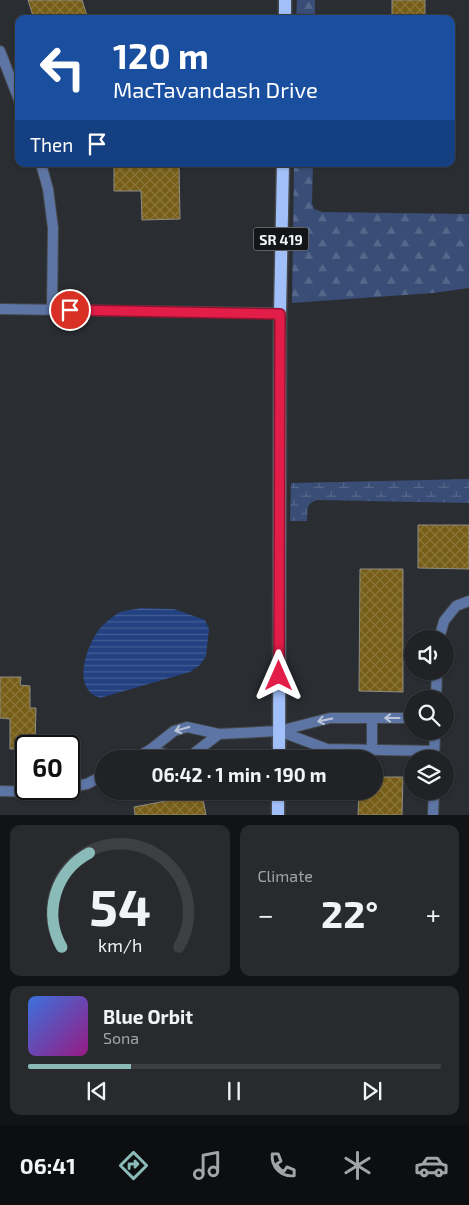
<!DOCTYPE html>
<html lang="en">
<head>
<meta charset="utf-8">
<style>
	:root { --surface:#202226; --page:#282a2e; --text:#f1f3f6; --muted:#a2a4a7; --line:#3d3f43; --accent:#8bbbb9 }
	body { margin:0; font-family:"Exo 2",sans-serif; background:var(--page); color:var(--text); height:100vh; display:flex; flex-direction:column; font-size:19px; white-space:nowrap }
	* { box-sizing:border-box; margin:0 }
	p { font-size:16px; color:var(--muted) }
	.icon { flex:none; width:28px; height:28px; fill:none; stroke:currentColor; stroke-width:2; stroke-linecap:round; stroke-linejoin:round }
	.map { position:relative; height:815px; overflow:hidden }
	.drawer { display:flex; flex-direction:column; gap:10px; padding:10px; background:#121315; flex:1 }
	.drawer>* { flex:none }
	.top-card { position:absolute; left:15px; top:15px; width:440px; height:152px; border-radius:10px; box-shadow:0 1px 4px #0004,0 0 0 1px var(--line); background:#1a4fa0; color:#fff; overflow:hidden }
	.buttons { position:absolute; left:404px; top:630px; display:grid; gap:10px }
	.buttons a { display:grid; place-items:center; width:50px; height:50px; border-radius:50%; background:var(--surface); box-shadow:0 1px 4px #0004,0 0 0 1px var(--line); font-size:25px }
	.speed { position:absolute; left:15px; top:735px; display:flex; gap:10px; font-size:25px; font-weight:700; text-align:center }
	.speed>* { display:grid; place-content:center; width:65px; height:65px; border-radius:50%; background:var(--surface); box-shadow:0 1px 4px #0004,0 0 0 1px var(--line); line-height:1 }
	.speed .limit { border:2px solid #111; border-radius:8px; background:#fff; color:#111 }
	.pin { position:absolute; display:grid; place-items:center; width:42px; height:42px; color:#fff; margin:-21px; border:2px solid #fff; border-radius:50%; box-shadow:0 1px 5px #0007 }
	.me { position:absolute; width:55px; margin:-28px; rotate:0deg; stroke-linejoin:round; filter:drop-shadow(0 0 4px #0008) }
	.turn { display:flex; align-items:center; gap:18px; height:105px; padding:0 15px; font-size:22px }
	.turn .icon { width:65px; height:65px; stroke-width:2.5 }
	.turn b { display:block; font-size:35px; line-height:42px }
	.then { display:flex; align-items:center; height:48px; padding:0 15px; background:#0003; gap:10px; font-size:19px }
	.big { font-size:38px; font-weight:700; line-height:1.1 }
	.drawer .widget { flex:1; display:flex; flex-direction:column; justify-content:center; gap:8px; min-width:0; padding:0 18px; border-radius:10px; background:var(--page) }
	.drawer .dial { align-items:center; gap:0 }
	.dial svg { height:130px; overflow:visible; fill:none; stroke:var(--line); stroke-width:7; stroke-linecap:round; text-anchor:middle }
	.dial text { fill:var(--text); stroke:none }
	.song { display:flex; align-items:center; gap:15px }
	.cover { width:60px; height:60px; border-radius:8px; background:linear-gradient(135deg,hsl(220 70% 55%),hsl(310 70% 35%)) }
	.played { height:5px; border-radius:2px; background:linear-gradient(90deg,var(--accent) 25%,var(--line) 25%) }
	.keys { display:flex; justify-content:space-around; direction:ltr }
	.heat { display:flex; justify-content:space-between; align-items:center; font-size:28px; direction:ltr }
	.drawer .tiles { flex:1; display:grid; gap:10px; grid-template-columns:1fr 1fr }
	.widget:last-child { grid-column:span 2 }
	.trip { position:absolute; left:95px; top:750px; width:288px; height:50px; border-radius:25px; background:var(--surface); box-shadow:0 1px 4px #0004,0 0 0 1px var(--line); font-weight:700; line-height:50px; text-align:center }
	.tab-bar { display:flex; height:80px; justify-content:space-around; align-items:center; background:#0d0e0f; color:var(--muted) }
	.tab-bar .icon { width:35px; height:35px }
	.tab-bar .selected { color:var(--accent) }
	.tab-bar b { font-size:22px; color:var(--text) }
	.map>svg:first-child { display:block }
</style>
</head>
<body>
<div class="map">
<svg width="469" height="815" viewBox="0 0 469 815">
	<defs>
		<pattern id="forest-firs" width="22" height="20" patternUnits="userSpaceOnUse" patternTransform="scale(1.25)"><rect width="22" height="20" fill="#394d76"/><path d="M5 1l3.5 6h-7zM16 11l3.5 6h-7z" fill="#56678a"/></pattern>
		<pattern id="wetland-marsh" width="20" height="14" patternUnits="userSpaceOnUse" patternTransform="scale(1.25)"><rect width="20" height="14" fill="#394d76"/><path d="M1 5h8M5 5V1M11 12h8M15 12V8" fill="none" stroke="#56678a"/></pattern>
		<pattern id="water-rules" width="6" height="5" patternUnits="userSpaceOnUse" patternTransform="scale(1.25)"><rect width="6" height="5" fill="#234181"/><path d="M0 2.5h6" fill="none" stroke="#435d93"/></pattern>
		<pattern id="building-cross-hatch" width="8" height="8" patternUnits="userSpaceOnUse" patternTransform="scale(1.25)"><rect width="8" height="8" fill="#775e18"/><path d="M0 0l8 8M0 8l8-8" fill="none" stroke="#8b763a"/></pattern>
	</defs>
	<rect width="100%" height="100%" fill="#2a2d32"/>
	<!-- forest -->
	<g fill="url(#forest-firs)">
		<path d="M297 0H315V19H296Z"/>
		<path d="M294 164H313L312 203 314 209 322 212 469 214V288L433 293 292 303Z"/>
	</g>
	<!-- wetland -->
	<path fill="url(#wetland-marsh)" d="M469 479V503L317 500C305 504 308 510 307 521H290L291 483Z"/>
	<!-- water -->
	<path fill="url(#water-rules)" d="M140 608 174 609 205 620 209 629 206 656 200 665 190 672 100 698C97 696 92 695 90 692 75 677 89 641 101 627 105 623 116 614 120 612 126 610 134 610 140 608Z"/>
	<!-- building -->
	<g fill="url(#building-cross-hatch)" stroke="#8e8c85">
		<path d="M28 0H82L88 19H34Z"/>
		<rect x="392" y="0" width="33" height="19"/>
		<path d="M114 164H179L180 219 142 220 141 191H114Z"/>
		<path d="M418 525H469V569L418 568Z"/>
		<path d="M360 569H403V692L359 691Z"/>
		<path d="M0 677H21L20 685 30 686V708H36L35 746H26V749H10V719L0 718Z"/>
		<path d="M374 777H403L402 815H358L359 791H374Z"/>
		<path d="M202 794 206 815H135L134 807Z"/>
	</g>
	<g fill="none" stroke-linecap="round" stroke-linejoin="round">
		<!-- street casing -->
		<g stroke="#46494d" stroke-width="12">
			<g id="street">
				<path d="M0 51 19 100"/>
				<path d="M41 164 48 189 53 228 52 310"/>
				<path d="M0 309 280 313"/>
				<path d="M439 639 444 621 456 606 469 601"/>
				<path d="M436 699 437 671"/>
				<path d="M279 731 327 749 434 751"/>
				<path d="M150 750 179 758 189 757 219 734"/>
				<path d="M372 750V718"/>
				<path d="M133 759 150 750 174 731 187 727 219 734 279 731 330 718H412"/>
				<path d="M434 759 435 731"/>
				<path d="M69 787 87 784 104 775"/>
				<path d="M0 791 42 792 60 789"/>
				<path d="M433 815 434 791"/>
			</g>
		</g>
		<!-- primary casing -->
		<g stroke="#46494d" stroke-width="15">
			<g id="primary">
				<path d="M285 19V0"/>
				<path d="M279 759 280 313 283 164"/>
				<path d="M278 815V791"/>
			</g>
		</g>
		<!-- street -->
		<use href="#street" stroke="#5d75a4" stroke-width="10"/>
		<!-- primary -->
		<use href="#primary" stroke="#a1bff8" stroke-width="12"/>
	</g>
	<!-- one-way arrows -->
	<defs><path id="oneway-shaft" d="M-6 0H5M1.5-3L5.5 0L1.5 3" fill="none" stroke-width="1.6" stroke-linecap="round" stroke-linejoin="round" transform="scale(1.25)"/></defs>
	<g stroke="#bdc6d9">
		<use href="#oneway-shaft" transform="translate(392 718) rotate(-180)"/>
		<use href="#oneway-shaft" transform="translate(325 720) rotate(169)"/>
		<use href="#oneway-shaft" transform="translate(182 729) rotate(165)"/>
	</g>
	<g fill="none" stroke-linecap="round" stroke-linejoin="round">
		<!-- route casing -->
		<g stroke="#92132f" stroke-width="12">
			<path id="route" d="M70 310 280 314 279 676"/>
		</g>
		<!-- route -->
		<use href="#route" stroke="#e11d48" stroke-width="9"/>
	</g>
	<g text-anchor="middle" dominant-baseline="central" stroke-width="5" stroke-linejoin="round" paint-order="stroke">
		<!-- shield labels -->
		<rect fill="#141518" stroke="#aeb0b3" stroke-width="1" x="253.5" y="227.5" width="55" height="23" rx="4"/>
		<g font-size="14" font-weight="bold" fill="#f0f2f6">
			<text x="281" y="239">SR 419</text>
		</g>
	</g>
</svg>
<div class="buttons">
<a><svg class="icon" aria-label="sound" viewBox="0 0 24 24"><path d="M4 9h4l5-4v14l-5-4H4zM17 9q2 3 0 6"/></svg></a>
<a><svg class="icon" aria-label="search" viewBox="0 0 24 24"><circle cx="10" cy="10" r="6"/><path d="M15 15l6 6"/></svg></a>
<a><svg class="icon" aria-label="layers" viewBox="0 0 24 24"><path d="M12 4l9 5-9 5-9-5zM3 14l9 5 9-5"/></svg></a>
</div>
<div class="speed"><div class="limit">60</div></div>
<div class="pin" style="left:70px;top:310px;background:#d93025"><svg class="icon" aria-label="arrive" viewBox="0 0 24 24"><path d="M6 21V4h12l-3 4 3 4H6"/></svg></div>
<svg class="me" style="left:279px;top:676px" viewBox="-20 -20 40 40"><path d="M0-17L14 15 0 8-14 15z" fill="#e11d48" stroke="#fff" stroke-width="4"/></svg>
<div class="trip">06:42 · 1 min · 190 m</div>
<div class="top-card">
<div class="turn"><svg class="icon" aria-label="left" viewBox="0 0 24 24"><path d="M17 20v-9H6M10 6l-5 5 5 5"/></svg><div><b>120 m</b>MacTavandash Drive</div></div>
<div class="then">Then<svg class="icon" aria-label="arrive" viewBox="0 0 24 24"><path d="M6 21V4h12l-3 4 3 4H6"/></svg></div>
</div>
</div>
<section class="drawer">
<div class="tiles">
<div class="widget dial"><svg viewBox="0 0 100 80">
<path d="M14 69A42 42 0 1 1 86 69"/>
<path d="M14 69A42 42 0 0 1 31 11" stroke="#8bbbb9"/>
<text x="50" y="56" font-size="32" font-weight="700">54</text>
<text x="50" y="72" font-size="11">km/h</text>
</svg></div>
<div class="widget"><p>Climate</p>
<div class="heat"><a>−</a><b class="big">22°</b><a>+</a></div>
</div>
<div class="widget">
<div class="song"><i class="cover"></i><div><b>Blue Orbit</b><p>Sona</p></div></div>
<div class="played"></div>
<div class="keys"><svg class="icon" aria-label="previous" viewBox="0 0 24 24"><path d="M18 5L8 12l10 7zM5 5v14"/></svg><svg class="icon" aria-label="pause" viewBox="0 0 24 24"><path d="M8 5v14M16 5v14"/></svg><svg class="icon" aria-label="next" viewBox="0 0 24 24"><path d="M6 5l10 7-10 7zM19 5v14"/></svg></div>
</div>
</div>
</section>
<nav class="tab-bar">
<b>06:41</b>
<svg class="icon selected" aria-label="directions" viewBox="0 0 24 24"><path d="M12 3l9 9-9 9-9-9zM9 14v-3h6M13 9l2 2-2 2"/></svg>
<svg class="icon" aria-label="music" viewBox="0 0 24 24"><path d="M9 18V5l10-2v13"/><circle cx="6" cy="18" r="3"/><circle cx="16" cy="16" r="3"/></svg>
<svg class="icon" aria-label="phone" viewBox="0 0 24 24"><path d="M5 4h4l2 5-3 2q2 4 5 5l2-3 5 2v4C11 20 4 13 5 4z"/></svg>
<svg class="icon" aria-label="climate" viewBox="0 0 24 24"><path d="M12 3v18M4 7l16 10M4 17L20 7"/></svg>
<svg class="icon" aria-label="car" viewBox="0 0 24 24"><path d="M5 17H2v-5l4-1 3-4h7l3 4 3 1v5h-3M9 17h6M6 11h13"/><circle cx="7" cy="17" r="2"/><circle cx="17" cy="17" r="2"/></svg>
</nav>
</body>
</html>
